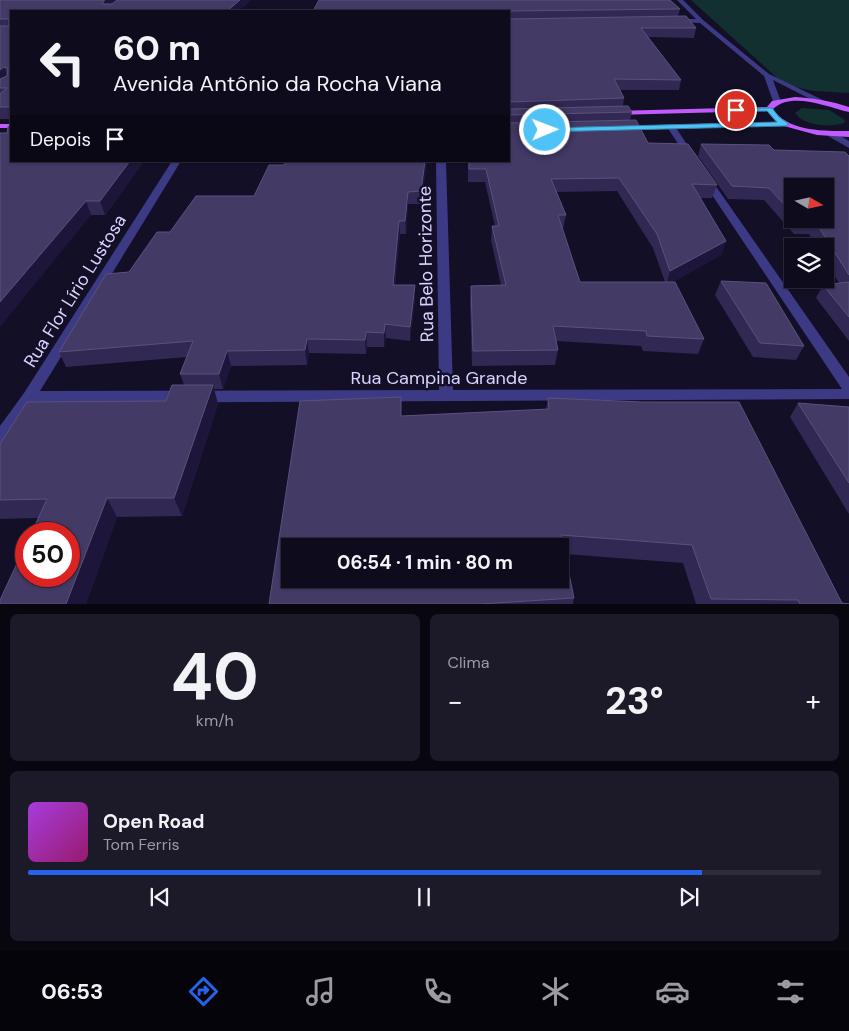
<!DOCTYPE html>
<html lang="pt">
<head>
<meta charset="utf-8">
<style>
	:root { --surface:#0e0b1c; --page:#1c1929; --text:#f1f3f6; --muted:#9b9ba3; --line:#2e2b3b; --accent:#2563eb }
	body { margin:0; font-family:"DM Sans",sans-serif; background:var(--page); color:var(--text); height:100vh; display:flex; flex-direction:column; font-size:19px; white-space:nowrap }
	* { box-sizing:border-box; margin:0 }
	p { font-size:16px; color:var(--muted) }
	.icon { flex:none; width:28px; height:28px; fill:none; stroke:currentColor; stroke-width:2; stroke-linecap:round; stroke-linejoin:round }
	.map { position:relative; height:604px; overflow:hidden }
	.panel { display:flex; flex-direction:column; gap:10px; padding:10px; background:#08060f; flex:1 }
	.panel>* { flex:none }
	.banner { position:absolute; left:10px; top:10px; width:500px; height:152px; border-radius:0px; box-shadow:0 1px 4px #0004,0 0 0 1px var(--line); background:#0e0b1c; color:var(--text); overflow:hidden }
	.needle { width:32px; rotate:99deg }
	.buttons { position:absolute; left:784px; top:178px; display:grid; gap:10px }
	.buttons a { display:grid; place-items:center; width:50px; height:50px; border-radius:0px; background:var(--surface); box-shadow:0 1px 4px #0004,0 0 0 1px var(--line); font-size:25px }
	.speed { position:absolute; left:15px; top:522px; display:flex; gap:10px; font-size:25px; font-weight:700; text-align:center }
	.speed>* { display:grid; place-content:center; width:65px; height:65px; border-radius:50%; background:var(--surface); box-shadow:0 1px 4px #0004,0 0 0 1px var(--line); line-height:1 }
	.speed .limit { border:8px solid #d22; background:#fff; color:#111 }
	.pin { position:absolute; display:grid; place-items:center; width:42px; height:42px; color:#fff; margin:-21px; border:2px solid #fff; border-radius:50%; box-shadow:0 1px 5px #0007 }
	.me { position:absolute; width:55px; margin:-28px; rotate:89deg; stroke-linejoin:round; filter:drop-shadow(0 0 4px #0008) }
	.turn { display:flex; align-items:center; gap:18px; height:105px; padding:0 20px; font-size:22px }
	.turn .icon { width:65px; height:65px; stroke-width:2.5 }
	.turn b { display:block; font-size:35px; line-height:42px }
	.then { display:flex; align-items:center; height:48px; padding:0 20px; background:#0003; gap:10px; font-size:19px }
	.big { font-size:38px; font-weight:700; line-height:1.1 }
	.panel .tile { flex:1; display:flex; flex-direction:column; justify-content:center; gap:8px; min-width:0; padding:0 18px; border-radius:8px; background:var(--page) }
	.panel .dial { align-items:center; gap:0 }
	.dial b { font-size:65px; line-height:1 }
	.song { display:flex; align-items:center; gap:15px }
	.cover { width:60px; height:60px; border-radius:8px; background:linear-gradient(135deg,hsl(280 70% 55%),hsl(320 70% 35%)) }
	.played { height:5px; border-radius:2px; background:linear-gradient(90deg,var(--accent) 85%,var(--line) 85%) }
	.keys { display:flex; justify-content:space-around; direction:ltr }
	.heat { display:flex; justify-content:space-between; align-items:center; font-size:28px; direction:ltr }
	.panel .tiles { flex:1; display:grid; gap:10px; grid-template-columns:1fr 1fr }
	.tile:last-child { grid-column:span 2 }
	.trip { position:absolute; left:281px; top:538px; width:288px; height:50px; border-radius:0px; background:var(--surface); box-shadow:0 1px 4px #0004,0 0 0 1px var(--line); font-weight:700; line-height:50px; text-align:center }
	.tabs { display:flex; height:80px; justify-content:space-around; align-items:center; background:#06040b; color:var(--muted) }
	.tabs .icon { width:35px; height:35px }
	.tabs .on { color:var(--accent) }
	.tabs b { font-size:22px; color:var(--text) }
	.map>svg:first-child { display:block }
</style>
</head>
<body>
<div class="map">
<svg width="849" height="604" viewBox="0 0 849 604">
	<rect width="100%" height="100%" fill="#130f26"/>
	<!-- green -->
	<g fill="#12302f">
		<path d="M691 0H849V93L814 91 785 85Z"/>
		<path d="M802 108 829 110 845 120 844 123C830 128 804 126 795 113Z"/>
	</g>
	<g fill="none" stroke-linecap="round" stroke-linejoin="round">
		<!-- minor -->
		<g fill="#3d3a85" fill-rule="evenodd">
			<path d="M677 0H683L703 20 769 74 829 103 822 105 773 80 781 102 774 104 764 76 700 23 672 22 674 19H696Z"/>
			<path d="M668 125H674L696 158 695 160H689L667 127Z"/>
			<path d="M828 132H834L849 141V148L828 136Z"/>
			<path d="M172 161H181L40 391 439 390 436 161H446L453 390 842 389 700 177 705 174 708 175 849 377V399L33 403 6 442 0 444V426L24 393Z"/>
		</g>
		<!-- major -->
		<g fill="#c25bff" fill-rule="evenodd">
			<path d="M795 97C813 98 831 101 849 107V112C828 107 791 91 773 109 788 132 825 131 849 131V137L817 135 784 126 624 130 620 128 624 126 776 122 767 111 614 115 610 113 614 111 767 107 772 101Z"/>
			<rect x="0" y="124" width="11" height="4"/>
		</g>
	</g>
	<!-- wall -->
	<g fill="#312854" fill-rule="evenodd">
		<path d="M0 0H251L238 11H11V119H0Z"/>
		<path d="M680 9 678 16 696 28 694 38 648 37 681 80 679 90H620L624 98 623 106 632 112 630 120 648 143 717 185 712 198H700L726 241 721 255 673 282 704 339 698 354 643 351 641 346 556 341 558 350 555 365 472 366 470 301 471 286 501 285 491 240 492 226H495L485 182H468V161H509V11ZM617 191 653 248 665 282H580L562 229H563L566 215 556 192Z"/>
		<path d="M7 133 144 161 105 215H91Z"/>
		<path d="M701 144 849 156V341L816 298 823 285 839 283 825 261V246H816L809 234H794L764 200 728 199 698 156ZM792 186 825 219H792Z"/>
		<path d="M286 161H427L421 204H408L406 234H400L395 285 415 299 410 341 386 338 384 347H367L366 354 309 353 307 365 231 366 223 389H214L218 404 182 516 117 517 86 604H0L38 518 0 519V444L166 401 184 385 180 374 187 357 66 367 59 352 129 272 170 232 254 196 284 165Z"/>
		<path d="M721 281 804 346 796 360 753 357 715 295Z"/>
		<path d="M548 398 842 603 849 604H696L683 563 565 554 574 598 573 604H269L546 409Z"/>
		<path d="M798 403 849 407V514L790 417Z"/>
	</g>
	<!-- shaded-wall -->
	<g fill="#1d163a">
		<path d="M105 0H119L106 9 103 4V1Z"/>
		<path d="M240 0H251L238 11H227Z"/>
		<path d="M4 67 8 78 0 85V70Z"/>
		<path d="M130 161H144L105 215 100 201Z"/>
		<path d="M425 161H427L421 204V191Z"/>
		<path d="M408 192V204L406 234 405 221Z"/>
		<path d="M86 201 91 215 0 327V302Z"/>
		<path d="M399 221 400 234 393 299V285Z"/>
		<path d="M726 241 721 255 666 286 670 271Z"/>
		<path d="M415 285V299L410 341V327Z"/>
		<path d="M385 324 386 338 384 347V333Z"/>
		<path d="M366 332 367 347 366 354 365 340Z"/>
		<path d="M307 339 309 353 307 365 305 350Z"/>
		<path d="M227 351 231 366 223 389 219 374Z"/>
		<path d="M213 385 218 404 182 516 174 498Z"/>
		<path d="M107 498 117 517 86 604H66Z"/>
	</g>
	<!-- building -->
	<g fill="#433a66" stroke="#5a527e" fill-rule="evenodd">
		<path d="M0 0H105L103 1V4H112L117 0H240L227 11H11V107H0V94L7 88H0V79L7 76 8 68 4 67 0 70V26H9V19H0Z"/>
		<path d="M319 0H670L680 9 510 11 509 14V11H313Z"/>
		<path d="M686 16 696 28H641L681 80 614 79 624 98 510 102 509 103V18L510 19Z"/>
		<path d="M509 105 510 109 628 106 632 112 510 115 509 119Z"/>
		<path d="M636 120 648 143 688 144 717 185 692 184 726 241 670 271 657 234 619 178 551 179 566 215H558L580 282H675L704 339 647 336 646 331 553 326 558 350 473 351 471 286 506 285 492 226H499L486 169H469V161H509V122L510 123Z"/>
		<path d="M11 124V161H130L100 201H86L0 302V133H7L8 127Z"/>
		<path d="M701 144 769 145 774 150 845 152 849 156V275L815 221H800L798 219H825V186H792V213L769 188 732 186Z"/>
		<path d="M286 161H425L421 191 408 192 405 221H399L393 285H415L410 327 385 324 384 333 366 332 365 340 307 339 305 350 227 351 219 374H180L193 341 59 352 106 274 129 272 157 232H170L196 196H254L269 165H284Z"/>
		<path d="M721 281 766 283 804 346 760 343Z"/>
		<path d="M849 282V317L823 285Z"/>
		<path d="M172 385H213L174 498H107L66 604H0V600L26 544V576H69V534H31L47 499 0 500V444L27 402 166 401Z"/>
		<path d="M401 397V416L549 409 548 398 642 402H739L842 603 849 604H800L798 600 711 599 692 545 561 535 574 598 481 604H269L300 401ZM290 546H560V579H290Z"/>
		<path d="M798 403 849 407V483Z"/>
	</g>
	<!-- route -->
	<path fill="#4fc3f7" stroke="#337fa1" d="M733 108H772L779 117 789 124 786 126 545 132 541 130 545 128 777 122 767 111 736 112Z"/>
	<g text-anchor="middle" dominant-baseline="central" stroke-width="5" stroke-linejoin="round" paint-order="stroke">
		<!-- street labels -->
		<g font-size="18" fill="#d9d4ff" stroke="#130f26">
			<text transform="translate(426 264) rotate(-91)">Rua Belo Horizonte</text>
			<text transform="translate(75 291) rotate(-58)">Rua Flor Lírio Lustosa</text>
			<text x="439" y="378">Rua Campina Grande</text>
		</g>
	</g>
</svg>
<div class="buttons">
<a><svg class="needle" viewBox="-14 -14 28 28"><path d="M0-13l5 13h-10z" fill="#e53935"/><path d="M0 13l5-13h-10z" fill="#9b9ba3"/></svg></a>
<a><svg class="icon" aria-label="layers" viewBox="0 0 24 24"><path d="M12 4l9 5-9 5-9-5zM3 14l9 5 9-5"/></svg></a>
</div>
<div class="speed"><div class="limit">50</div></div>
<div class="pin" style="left:736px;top:110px;background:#d93025"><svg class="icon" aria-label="arrive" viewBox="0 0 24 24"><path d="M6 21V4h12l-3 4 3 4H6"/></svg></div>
<svg class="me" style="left:545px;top:130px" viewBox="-20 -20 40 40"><circle r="17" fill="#4fc3f7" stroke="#fff" stroke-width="3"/><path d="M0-11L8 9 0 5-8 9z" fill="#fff"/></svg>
<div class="trip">06:54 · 1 min · 80 m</div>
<div class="banner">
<div class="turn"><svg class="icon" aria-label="left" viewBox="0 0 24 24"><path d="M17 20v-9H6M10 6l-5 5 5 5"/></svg><div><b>60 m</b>Avenida Antônio da Rocha Viana</div></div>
<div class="then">Depois<svg class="icon" aria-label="arrive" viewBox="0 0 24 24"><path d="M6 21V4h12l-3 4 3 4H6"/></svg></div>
</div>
</div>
<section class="panel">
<div class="tiles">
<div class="tile dial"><b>40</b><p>km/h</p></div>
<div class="tile"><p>Clima</p>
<div class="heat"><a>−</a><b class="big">23°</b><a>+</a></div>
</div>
<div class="tile">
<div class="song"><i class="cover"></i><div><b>Open Road</b><p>Tom Ferris</p></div></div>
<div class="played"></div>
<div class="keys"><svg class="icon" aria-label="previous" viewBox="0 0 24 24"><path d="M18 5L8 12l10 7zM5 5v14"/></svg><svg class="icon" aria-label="pause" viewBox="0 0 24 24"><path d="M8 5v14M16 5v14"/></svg><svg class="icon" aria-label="next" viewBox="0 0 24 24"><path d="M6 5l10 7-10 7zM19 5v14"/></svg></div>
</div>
</div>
</section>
<nav class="tabs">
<b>06:53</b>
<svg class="icon on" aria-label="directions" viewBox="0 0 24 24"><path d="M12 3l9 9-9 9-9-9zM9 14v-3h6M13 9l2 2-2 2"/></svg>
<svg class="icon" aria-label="music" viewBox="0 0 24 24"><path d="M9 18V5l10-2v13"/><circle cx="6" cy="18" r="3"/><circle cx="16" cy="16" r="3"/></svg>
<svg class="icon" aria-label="phone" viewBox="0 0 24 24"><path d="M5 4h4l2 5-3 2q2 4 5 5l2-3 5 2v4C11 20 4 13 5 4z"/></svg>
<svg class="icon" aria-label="climate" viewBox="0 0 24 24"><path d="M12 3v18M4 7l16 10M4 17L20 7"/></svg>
<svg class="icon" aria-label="car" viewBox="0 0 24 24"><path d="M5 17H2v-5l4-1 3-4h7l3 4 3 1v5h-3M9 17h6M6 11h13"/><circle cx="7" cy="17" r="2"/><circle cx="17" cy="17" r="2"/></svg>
<svg class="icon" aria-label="filters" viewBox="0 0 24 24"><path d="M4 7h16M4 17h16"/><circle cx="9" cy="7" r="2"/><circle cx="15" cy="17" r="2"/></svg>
</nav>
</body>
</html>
